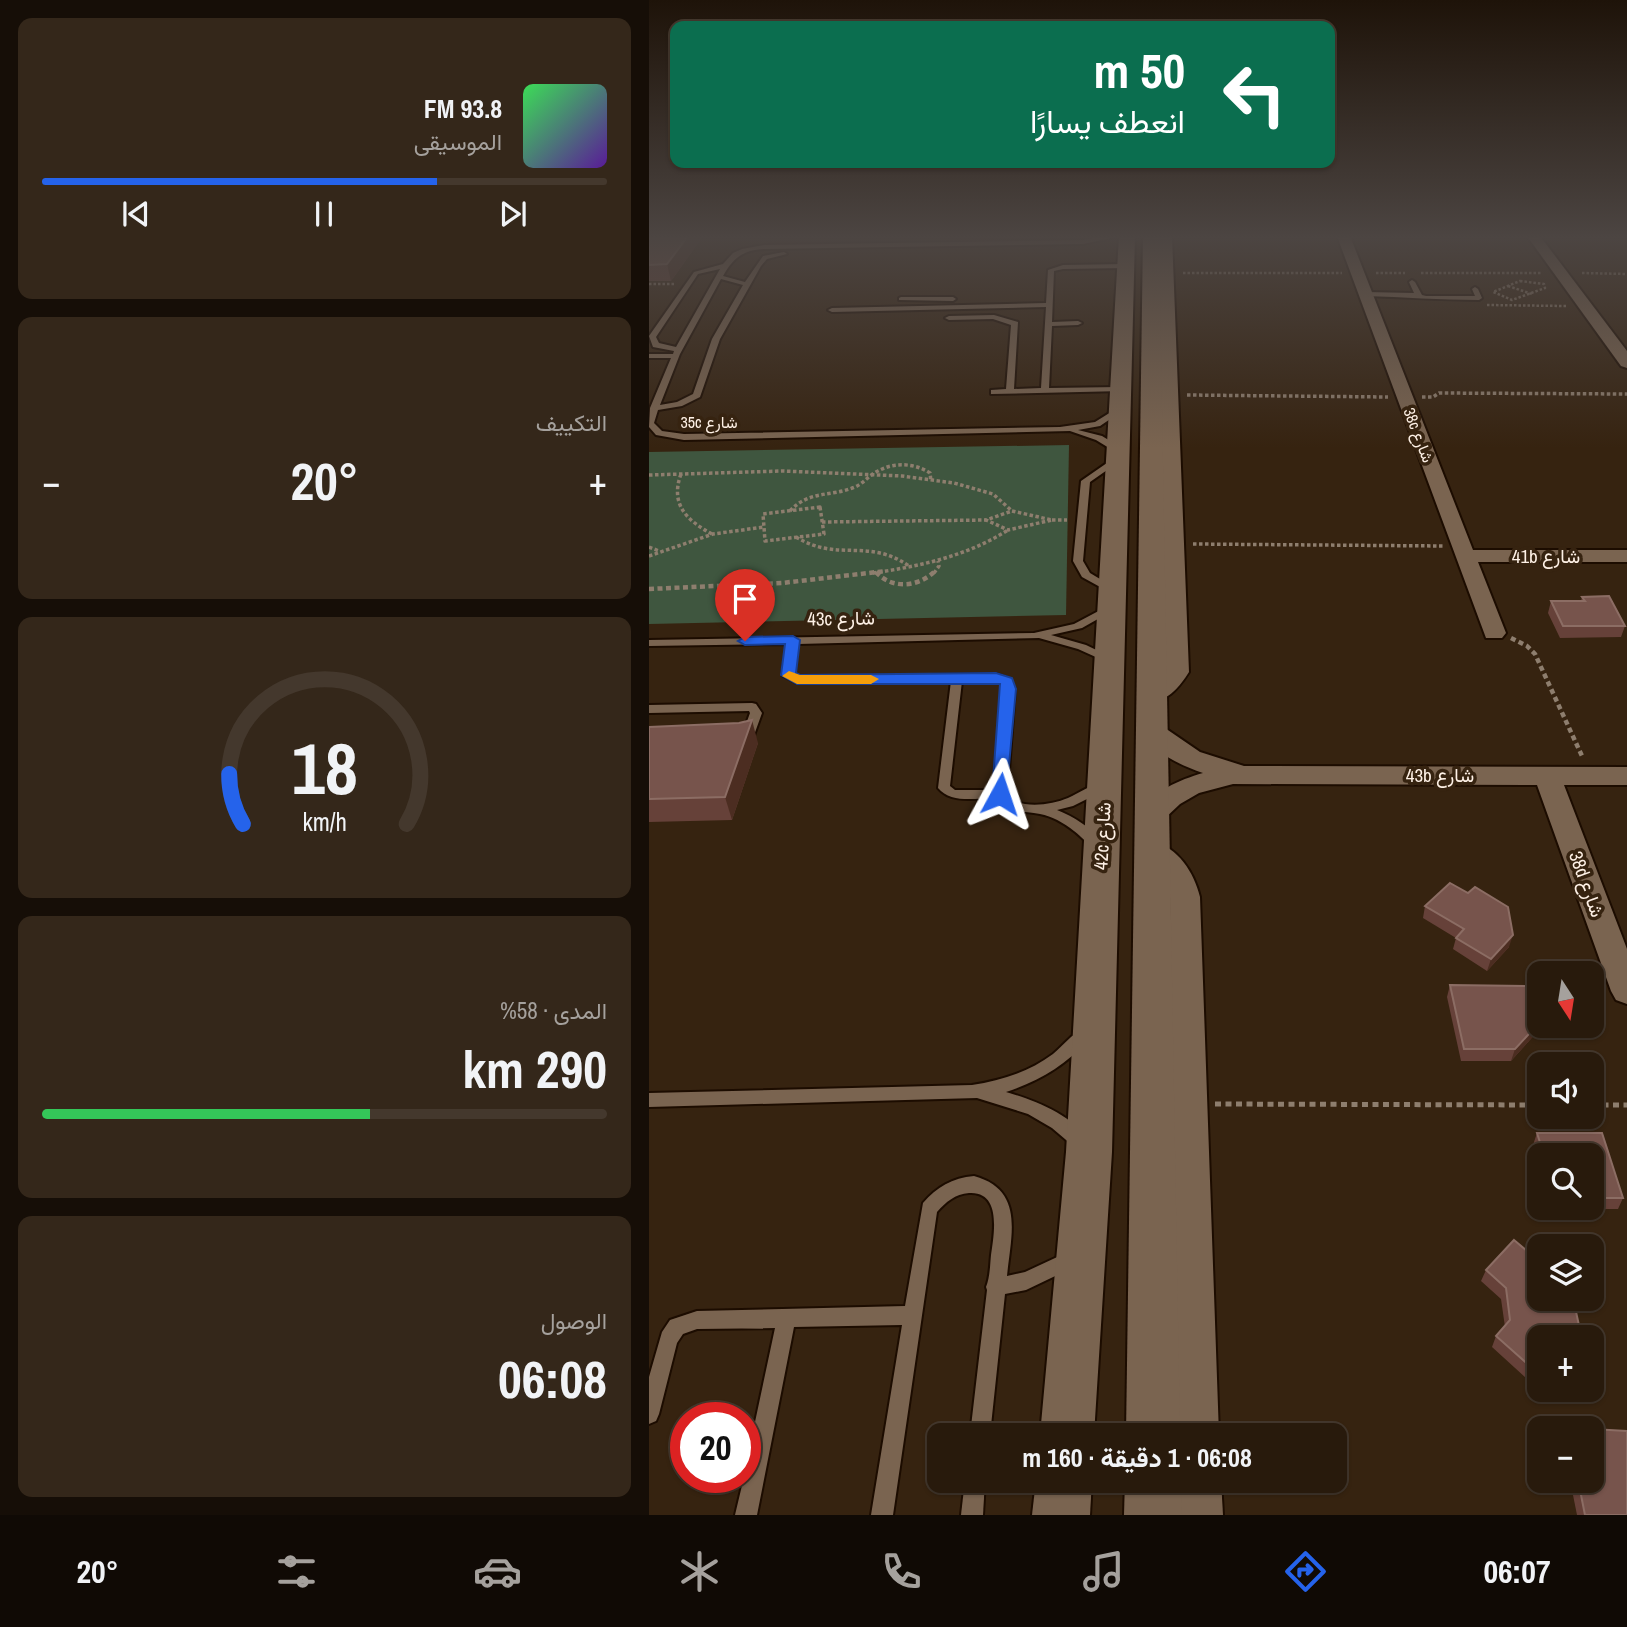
<!DOCTYPE html>
<html lang="ar">
<head>
<meta charset="utf-8">
<style>
	:root { --surface:#281a0c; --page:#34271a; --text:#f1f3f6; --muted:#a5a19d; --line:#44382d; --accent:#2563eb }
	body { margin:0; font-family:"Archivo Narrow",Vazirmatn,sans-serif; background:var(--page); color:var(--text); direction:rtl; height:100vh; display:flex; flex-direction:column; font-size:26px; white-space:nowrap }
	* { box-sizing:border-box; margin:0 }
	p { font-size:23px; color:var(--muted) }
	.icon { flex:none; width:38px; height:38px; fill:none; stroke:currentColor; stroke-width:2; stroke-linecap:round; stroke-linejoin:round }
	.map { position:relative; flex:1; overflow:hidden; direction:ltr }
	.side { display:flex; flex-direction:column; gap:18px; padding:18px; background:#160e07; width:649px }
	.side>* { flex:none }
	.hud { position:absolute; left:21px; top:21px; width:665px; height:147px; border-radius:14px; box-shadow:0 2px 5px #0004,0 0 0 2px var(--line); direction:rtl; background:#0b6e4f; color:#fff; overflow:hidden }
	.needle { width:46px; rotate:168deg }
	.buttons { position:absolute; left:878px; top:961px; display:grid; gap:14px }
	.buttons a { display:grid; place-items:center; width:77px; height:77px; border-radius:14px; background:var(--surface); box-shadow:0 2px 5px #0004,0 0 0 2px var(--line); font-size:35px }
	.speed { position:absolute; left:21px; top:1402px; display:flex; gap:14px; font-size:35px; font-weight:700; text-align:center }
	.speed>* { display:grid; place-content:center; width:91px; height:91px; border-radius:50%; background:var(--surface); box-shadow:0 2px 5px #0004,0 0 0 2px var(--line); line-height:1 }
	.speed .limit { border:10px solid #d22; background:#fff; color:#111 }
	.pin { position:absolute; display:grid; place-items:center; width:60px; height:60px; color:#fff; margin:-72px -30px; border-radius:50% 50% 50% 0; rotate:-45deg; box-shadow:0 0 7px #0007 }
	.pin .icon { rotate:45deg }
	.me { position:absolute; width:77px; margin:-38px; rotate:5deg; stroke-linejoin:round; filter:drop-shadow(0 0 5px #0008) }
	.turn { display:flex; align-items:center; gap:24px; height:147px; padding:0 35px; font-size:32px }
	.turn .icon { width:91px; height:91px; stroke-width:2.5 }
	.turn b { display:block; font-size:49px; line-height:60px }
	.big { font-size:52px; font-weight:700; line-height:1.1 }
	.side .tile { flex:1; display:flex; flex-direction:column; justify-content:center; gap:10px; min-width:0; padding:0 24px; border-radius:14px; background:var(--page) }
	.side .dial { align-items:center; gap:0 }
	.dial svg { height:182px; overflow:visible; fill:none; stroke:var(--line); stroke-width:7; stroke-linecap:round; text-anchor:middle }
	.dial text { fill:var(--text); stroke:none }
	.song { display:flex; align-items:center; gap:21px }
	.cover { width:84px; height:84px; border-radius:10px; background:linear-gradient(135deg,hsl(130 70% 55%),hsl(270 70% 35%)) }
	.played { height:7px; border-radius:4px; background:linear-gradient(90deg,var(--accent) 70%,var(--line) 70%) }
	.keys { display:flex; justify-content:space-around; direction:ltr }
	.heat { display:flex; justify-content:space-between; align-items:center; font-size:38px; direction:ltr }
	.charge { height:10px; border-radius:5px; background:linear-gradient(90deg,#34c759 58%,var(--line) 0) }
	.trip { position:absolute; left:278px; top:1423px; width:420px; height:70px; border-radius:14px; background:var(--surface); box-shadow:0 2px 5px #0004,0 0 0 2px var(--line); font-weight:700; line-height:70px; text-align:center; direction:rtl }
	.dock { display:flex; height:112px; justify-content:space-around; align-items:center; background:#100a05; color:var(--muted) }
	.dock .icon { width:49px; height:49px }
	.dock .current { color:var(--accent) }
	.dock b { font-size:32px; color:var(--text) }
	main { display:flex; flex:1; min-height:0 }
	.map>svg:first-child { display:block }
</style>
</head>
<body>
<main>
<div class="map">
<svg width="978" height="1515" viewBox="0 0 978 1515">
	<rect width="100%" height="100%" fill="#362310"/>
	<!-- green -->
	<path fill="#3f563f" d="M420 445 417 615 0 624V452Z"/>
	<g fill="none" stroke-linecap="round" stroke-linejoin="round">
		<!-- service casing -->
		<g stroke="#1c0c00" stroke-width="4">
			<g id="service">
				<path d="M456 236H472L434 244 115 249C94 250 84 258 74 276L96 282 114 256 135 252 138 254 118 259 112 266 71 339 51 397 33 406 9 410 5 423 13 431 35 434 411 427 446 422 470 407 474 409 473 411 451 426 429 430 453 436 471 447V451H465L447 440 421 431 35 440 7 435 0 427 1 408 22 358H0V354H24L25 351 4 347 0 336 45 272 74 264 84 253 93 249 115 245 434 240ZM71 269 27 347 10 343 7 337 49 274ZM72 279 94 285 63 339 44 394 28 402 11 405 31 354Z"/>
				<path d="M414 265 476 264 479 266 476 268 414 269 405 271 403 322 429 321 433 323 429 325 403 326 400 388 471 387H474V391L342 394V390L357 389 362 325 344 319 300 320 296 318 300 316 345 315 369 322 365 389 392 388 397 307 183 312 179 310 183 308 397 303 399 270Z"/>
				<path d="M763 280 766 282 773 295 777 296H826L823 289 826 287 829 289 833 298 830 300C791 300 755 297 716 296L713 294 716 292 765 293 760 282Z"/>
				<path d="M252 297H304L307 299 304 301 250 300V298Z"/>
				<path d="M468 456 471 457V461L441 482 434 561 441 573 466 588V592L462 593 433 577 424 561 432 481Z"/>
				<path d="M459 606 464 609 463 611 433 628 402 635 437 645 464 658 466 660 460 663 429 649 390 638 149 644 145 674 150 677 347 674 361 679 366 689 358 797C374 809 402 805 419 798 431 793 444 782 456 784L458 787 456 790 424 806 408 810C425 817 442 827 454 843L452 846C440 849 434 837 425 831 415 823 403 816 391 814 374 810 357 814 346 798 327 798 302 804 289 788L302 681 148 683 133 675 138 644 0 646V640L385 633 425 624ZM346 680 352 683 354 689 346 790H306L301 786 313 681Z"/>
				<path d="M103 703 107 704 113 713 104 738 98 742 92 738 101 713 100 711 0 713V705Z"/>
				<path d="M434 1030 439 1031 442 1036 439 1041C415 1066 390 1081 357 1092 381 1099 426 1115 437 1140L435 1145 429 1147 423 1145 403 1128 379 1114 328 1098 0 1107V1093L323 1085C353 1080 380 1072 404 1054 414 1046 423 1033 434 1030Z"/>
				<path d="M325 1176C376 1190 362 1235 358 1276L376 1272 419 1252 425 1255 428 1261 425 1267 377 1290 356 1294 341 1435H321L338 1290 337 1287C341 1277 341 1265 342 1255 345 1234 353 1191 320 1193 306 1194 297 1202 288 1212L244 1515H222L253 1325 145 1327 108 1515H86L95 1477H96V1469L126 1328 48 1329 34 1334 28 1343 10 1414 7 1421 0 1424V1377L13 1332 21 1320 48 1311 256 1306 274 1203C288 1187 303 1178 325 1176Z"/>
				<path d="M316 1480H336L334 1515H312Z"/>
			</g>
		</g>
		<!-- minor casing -->
		<g stroke="#1c0c00" stroke-width="4">
			<g id="minor">
				<path d="M509 236H523L540 672C529 689 517 705 494 699L491 694C497 684 509 682 516 672Z"/>
				<path d="M688 236H701L824 550H978V562H829L857 633 853 638H837Z"/>
				<path d="M878 236H891L978 351V368L972 366Z"/>
				<path d="M504 724 513 726 551 752 595 766 978 767V785H915L978 949V1004L967 1000 962 991 888 785 584 784 550 793 531 804 514 820 504 823 494 820 490 813C504 791 530 780 554 773 531 765 505 753 491 732L495 726Z"/>
				<path d="M504 841C529 848 545 872 551 897L570 1435H526L521 897 515 878 490 851 494 844Z"/>
				<path d="M528 1480H572L574 1515H528Z"/>
			</g>
		</g>
		<!-- tertiary casing -->
		<g stroke="#1c0c00" stroke-width="4">
			<g id="tertiary">
				<path d="M470 236H486L463 1152 445 1435H391L417 1152Z"/>
				<path d="M494 236H510L531 1435H477Z"/>
				<path d="M387 1480H443L441 1515H383Z"/>
				<path d="M476 1480H532L533 1515H475Z"/>
			</g>
		</g>
		<!-- path-far3 -->
		<g stroke="#8e7e6e" stroke-width="2.5" stroke-dasharray="2.5 2" stroke-linecap="butt">
			<path d="M534 273H693"/>
			<path d="M727 273H756"/>
			<path d="M772 273H893"/>
			<path d="M933 273 978 274"/>
			<path d="M871 281 895 284 896 288 863 300 844 292Z"/>
			<path d="M0 284H25"/>
			<path d="M859 286 883 294"/>
			<path d="M838 305 917 306"/>
		</g>
		<!-- path-far2 -->
		<g stroke="#8e7e6e" stroke-width="3.5" stroke-dasharray="3.5 2.5" stroke-linecap="butt">
			<path d="M538 395 739 397"/>
			<path d="M773 397H784L790 393 978 394"/>
			<path d="M32 474C21 504 37 520 63 534"/>
			<path d="M0 475 133 471 253 476 305 483 344 494 363 511"/>
			<path d="M171 507 175 534 116 541 114 514Z"/>
			<path d="M141 511C160 490 182 497 206 487 215 483 220 475 229 471 245 462 266 463 281 473L282 481"/>
			<path d="M363 511 403 520 359 530 337 520Z"/>
			<path d="M403 520H418"/>
			<path d="M173 522 337 520"/>
			<path d="M147 537C190 563 218 537 260 566"/>
			<path d="M544 544 794 546"/>
			<path d="M0 547 10 551"/>
			<path d="M0 556 64 534 115 527"/>
			<path d="M224 573C272 566 318 556 359 530"/>
			<path d="M285 573 290 566 289 561"/>
		</g>
		<!-- path-far1 -->
		<g stroke="#8e7e6e" stroke-width="4.5" stroke-dasharray="5 3.5" stroke-linecap="butt">
			<path d="M227 572C243 590 270 587 286 571"/>
			<path d="M0 589 133 583 237 571"/>
			<path d="M862 638 878 646 886 654 933 756"/>
		</g>
		<!-- path -->
		<g stroke="#8e7e6e" stroke-width="5" stroke-dasharray="6 4.5" stroke-linecap="butt">
			<path d="M566 1104 891 1105"/>
			<path d="M943 1105H978"/>
		</g>
		<!-- service -->
		<use href="#service" fill="#7a6450" fill-rule="evenodd"/>
		<!-- minor -->
		<use href="#minor" fill="#7a6450" fill-rule="evenodd"/>
		<!-- tertiary -->
		<use href="#tertiary" fill="#7a6450" fill-rule="evenodd"/>
	</g>
	<!-- wall -->
	<g fill="#664139">
		<path d="M0 236H54L22 281H0Z"/>
		<path d="M933 597 976 626 972 637 911 638 899 613 902 601H932Z"/>
		<path d="M0 727 109 743 83 820 0 822Z"/>
		<path d="M776 906 860 947 838 971 804 949 807 938 774 918Z"/>
		<path d="M801 985 888 1032 862 1061H812L798 997Z"/>
		<path d="M888 1133H953L974 1198 969 1209H902V1208H943V1155H891V1169L884 1145Z"/>
		<path d="M865 1240 891 1337V1381L887 1387 843 1347 847 1336 856 1327 852 1299 832 1281 837 1270Z"/>
		<path d="M921 1480H943L978 1515H928Z"/>
	</g>
	<!-- shaded-wall -->
	<g fill="#4c2d21">
		<path d="M39 236H54L22 281 18 264Z"/>
		<path d="M103 720 109 743 83 820 76 797Z"/>
		<path d="M864 935 860 947 838 971 842 959Z"/>
		<path d="M891 1022 888 1032 862 1061 866 1049Z"/>
	</g>
	<!-- building -->
	<g fill="#77544c" stroke="#8c6d64" stroke-width="2">
		<path d="M0 236H39L18 264 0 265Z"/>
		<path d="M960 596 976 626H914L902 601H936L933 597Z"/>
		<path d="M103 720 76 797 0 799V727L90 723Z"/>
		<path d="M801 883 819 893 826 887 859 907 864 935 842 959 807 938 815 929 776 906Z"/>
		<path d="M801 985 882 986 891 1015V1022L866 1049H815Z"/>
		<path d="M888 1133H953L974 1198H943V1155H895Z"/>
		<path d="M865 1240 891 1262V1298H924L931 1330 925 1337H891V1375L847 1336 861 1320 857 1288 837 1270Z"/>
		<path d="M943 1429 978 1431V1515H936L929 1480H943Z"/>
	</g>
	<!-- sky -->
	<linearGradient id="sky" x2="0" y2="1"><stop stop-color="#1e1309"/><stop offset="0.53" stop-color="#4c4542"/><stop offset="1" stop-color="#4c4542" stop-opacity="0"/></linearGradient>
	<rect width="978" height="448" fill="url(#sky)"/>
	<!-- route -->
	<path fill="#2563eb" stroke="#184099" stroke-width="2" d="M144 636 151 640 147 673 151 675 347 673 363 678 367 689 357 798H345L343 794 351 684H148L132 675 136 644 96 645 89 641 96 637Z"/>
	<!-- slow -->
	<path fill="#f59e0b" d="M140 671 151 675H222L230 679 222 684H148L133 676Z"/>
	<g text-anchor="middle" dominant-baseline="central" stroke-width="7" stroke-linejoin="round" paint-order="stroke">
		<!-- far-street labels -->
		<g font-size="16" fill="#fef1e6" stroke="#362310">
			<text x="60" y="422">35c شارع</text>
			<text transform="translate(770 435) rotate(69)">38c شارع</text>
		</g>
		<!-- street labels -->
		<g font-size="19" fill="#fef1e6" stroke="#362310">
			<text x="897" y="556">41b شارع</text>
			<text transform="translate(192 618) rotate(-1)">43c شارع</text>
			<text x="791" y="775">43b شارع</text>
			<text transform="translate(453 836) rotate(-87)">42c شارع</text>
			<text transform="translate(938 884) rotate(70)">38d شارع</text>
		</g>
	</g>
</svg>
<div class="buttons">
<a><svg class="needle" viewBox="-14 -14 28 28"><path d="M0-13l5 13h-10z" fill="#e53935"/><path d="M0 13l5-13h-10z" fill="#a5a19d"/></svg></a>
<a><svg class="icon" aria-label="sound" viewBox="0 0 24 24"><path d="M4 9h4l5-4v14l-5-4H4zM17 9q2 3 0 6"/></svg></a>
<a><svg class="icon" aria-label="search" viewBox="0 0 24 24"><circle cx="10" cy="10" r="6"/><path d="M15 15l6 6"/></svg></a>
<a><svg class="icon" aria-label="layers" viewBox="0 0 24 24"><path d="M12 4l9 5-9 5-9-5zM3 14l9 5 9-5"/></svg></a>
<a>+</a>
<a>−</a>
</div>
<div class="speed"><div class="limit">20</div></div>
<div class="pin" style="left:96px;top:641px;background:#d93025"><svg class="icon" aria-label="arrive" viewBox="0 0 24 24"><path d="M6 21V4h12l-3 4 3 4H6"/></svg></div>
<svg class="me" style="left:351px;top:794px" viewBox="-20 -20 40 40"><path d="M0-17L14 15 0 8-14 15z" fill="#2563eb" stroke="#fff" stroke-width="4"/></svg>
<div class="trip">06:08 · 1 دقيقة · 160 m</div>
<div class="hud">
<div class="turn"><svg class="icon" aria-label="left" viewBox="0 0 24 24"><path d="M17 20v-9H6M10 6l-5 5 5 5"/></svg><div><b>50 m</b>انعطف يسارًا</div></div>
</div>
</div>
<section class="side">
<div class="tile">
<div class="song"><i class="cover"></i><div><b>93.8 FM</b><p>الموسيقى</p></div></div>
<div class="played"></div>
<div class="keys"><svg class="icon" aria-label="previous" viewBox="0 0 24 24"><path d="M18 5L8 12l10 7zM5 5v14"/></svg><svg class="icon" aria-label="pause" viewBox="0 0 24 24"><path d="M8 5v14M16 5v14"/></svg><svg class="icon" aria-label="next" viewBox="0 0 24 24"><path d="M6 5l10 7-10 7zM19 5v14"/></svg></div>
</div>
<div class="tile"><p>التكييف</p>
<div class="heat"><a>−</a><b class="big">20°</b><a>+</a></div>
</div>
<div class="tile dial"><svg viewBox="0 0 100 80">
<path d="M14 69A42 42 0 1 1 86 69"/>
<path d="M14 69A42 42 0 0 1 8 47" stroke="#2563eb"/>
<text x="50" y="56" font-size="32" font-weight="700">18</text>
<text x="50" y="72" font-size="11">km/h</text>
</svg></div>
<div class="tile"><p>المدى · 58%</p><b class="big">290 km</b><div class="charge"></div></div>
<div class="tile"><p>الوصول</p><b class="big">06:08</b></div>
</section>
</main>
<nav class="dock">
<b>06:07</b>
<svg class="icon current" aria-label="directions" viewBox="0 0 24 24"><path d="M12 3l9 9-9 9-9-9zM9 14v-3h6M13 9l2 2-2 2"/></svg>
<svg class="icon" aria-label="music" viewBox="0 0 24 24"><path d="M9 18V5l10-2v13"/><circle cx="6" cy="18" r="3"/><circle cx="16" cy="16" r="3"/></svg>
<svg class="icon" aria-label="phone" viewBox="0 0 24 24"><path d="M5 4h4l2 5-3 2q2 4 5 5l2-3 5 2v4C11 20 4 13 5 4z"/></svg>
<svg class="icon" aria-label="climate" viewBox="0 0 24 24"><path d="M12 3v18M4 7l16 10M4 17L20 7"/></svg>
<svg class="icon" aria-label="car" viewBox="0 0 24 24"><path d="M5 17H2v-5l4-1 3-4h7l3 4 3 1v5h-3M9 17h6M6 11h13"/><circle cx="7" cy="17" r="2"/><circle cx="17" cy="17" r="2"/></svg>
<svg class="icon" aria-label="filters" viewBox="0 0 24 24"><path d="M4 7h16M4 17h16"/><circle cx="9" cy="7" r="2"/><circle cx="15" cy="17" r="2"/></svg>
<b>20°</b>
</nav>
</body>
</html>
